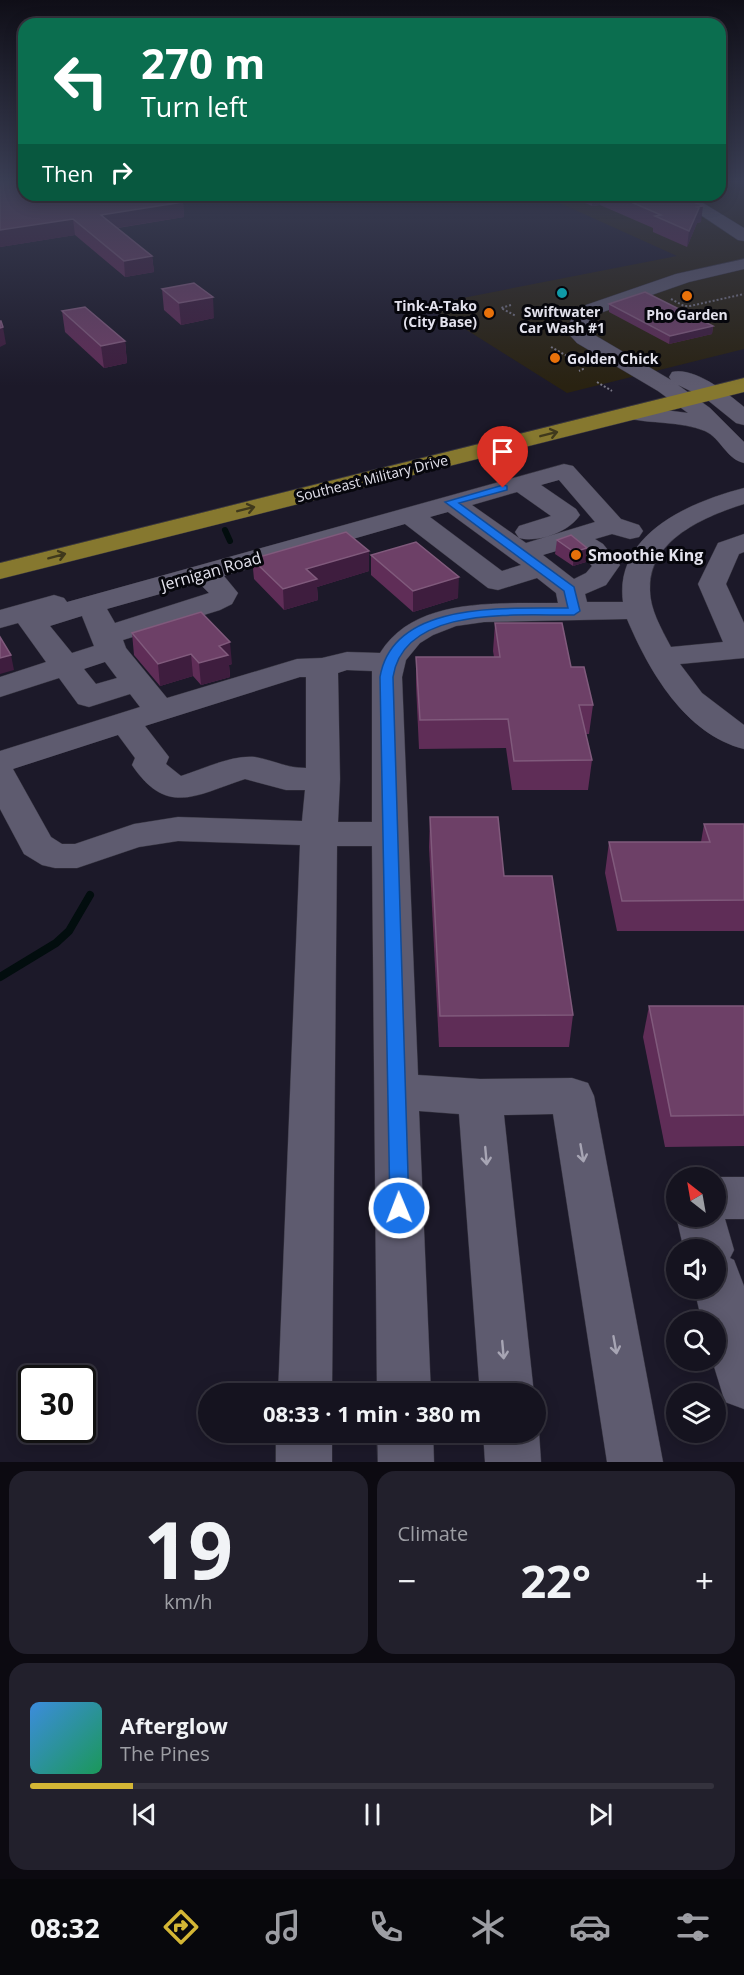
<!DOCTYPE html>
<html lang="en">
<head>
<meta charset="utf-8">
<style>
	:root { --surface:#15131f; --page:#22202c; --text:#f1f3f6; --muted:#9d9ea4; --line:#34323d; --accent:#d4b635 }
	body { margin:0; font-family:"Open Sans",sans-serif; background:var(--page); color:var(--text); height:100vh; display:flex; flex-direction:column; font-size:22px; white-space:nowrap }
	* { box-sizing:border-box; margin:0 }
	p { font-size:20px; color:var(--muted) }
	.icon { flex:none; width:33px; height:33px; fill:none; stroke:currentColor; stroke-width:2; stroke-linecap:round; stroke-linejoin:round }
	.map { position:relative; height:1462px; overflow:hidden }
	.side { display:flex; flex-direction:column; gap:9px; padding:9px; background:#0c0a11; flex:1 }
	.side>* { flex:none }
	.banner { position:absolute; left:18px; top:18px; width:708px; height:183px; border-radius:18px; box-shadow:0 3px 15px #0003,0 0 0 2px var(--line); background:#0b6e4f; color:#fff; overflow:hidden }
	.needle { width:39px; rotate:329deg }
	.tools { position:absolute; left:666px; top:1167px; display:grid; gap:12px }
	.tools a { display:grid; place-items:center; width:60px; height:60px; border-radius:50%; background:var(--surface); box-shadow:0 3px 15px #0003,0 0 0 2px var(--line); font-size:30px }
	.speed { position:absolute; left:18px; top:1365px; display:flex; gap:12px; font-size:30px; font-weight:700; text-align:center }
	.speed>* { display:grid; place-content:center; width:78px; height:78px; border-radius:50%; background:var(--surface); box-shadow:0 3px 15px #0003,0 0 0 2px var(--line); line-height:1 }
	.speed .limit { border:3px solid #111; border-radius:9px; background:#fff; color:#111 }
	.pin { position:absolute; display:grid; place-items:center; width:51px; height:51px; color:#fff; margin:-62px -26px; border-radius:50% 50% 50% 0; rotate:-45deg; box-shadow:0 0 6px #0007 }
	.pin .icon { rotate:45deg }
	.me { position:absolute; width:66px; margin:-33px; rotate:359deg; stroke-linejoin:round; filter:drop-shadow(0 0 4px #0008) }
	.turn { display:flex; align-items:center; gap:21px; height:126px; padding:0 24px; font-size:27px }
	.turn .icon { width:78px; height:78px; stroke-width:2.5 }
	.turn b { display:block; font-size:42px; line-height:51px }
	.then { display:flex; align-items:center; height:57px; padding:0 24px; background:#0003; gap:12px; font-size:22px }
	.big { font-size:45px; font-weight:700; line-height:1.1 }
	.side .widget { flex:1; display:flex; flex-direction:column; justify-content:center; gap:9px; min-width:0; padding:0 21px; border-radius:18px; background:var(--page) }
	.side .dial { align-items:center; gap:0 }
	.dial b { font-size:78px; line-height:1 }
	.song { display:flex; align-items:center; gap:18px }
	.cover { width:72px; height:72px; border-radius:9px; background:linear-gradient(135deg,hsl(210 70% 55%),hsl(150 70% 35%)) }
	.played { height:6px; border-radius:3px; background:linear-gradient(90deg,var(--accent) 15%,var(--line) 15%) }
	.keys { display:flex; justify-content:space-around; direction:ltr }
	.heat { display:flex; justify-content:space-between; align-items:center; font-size:33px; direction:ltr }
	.side .tiles { flex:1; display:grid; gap:9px; grid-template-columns:1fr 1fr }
	.widget:last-child { grid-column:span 2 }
	.trip { position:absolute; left:198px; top:1383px; width:348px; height:60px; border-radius:30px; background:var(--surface); box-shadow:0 3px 15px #0003,0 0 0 2px var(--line); font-weight:700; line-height:60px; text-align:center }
	.dock { display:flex; height:96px; justify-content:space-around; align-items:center; background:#08080c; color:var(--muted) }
	.dock .icon { width:42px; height:42px }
	.dock .current { color:var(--accent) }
	.dock b { font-size:27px; color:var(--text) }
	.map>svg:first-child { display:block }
</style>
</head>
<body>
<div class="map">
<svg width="744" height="1462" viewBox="0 0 744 1462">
	<rect width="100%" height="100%" fill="#1c1929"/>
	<!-- commercial -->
	<path fill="#292211" d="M720 181H744V349L567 393 427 305 677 256 542 195H720Z"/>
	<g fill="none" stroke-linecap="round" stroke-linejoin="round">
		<!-- stream-far1 -->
		<path stroke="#020d0e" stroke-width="6" d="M225 530 230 541"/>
		<!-- stream -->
		<path stroke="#020d0e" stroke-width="8" d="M0 977 56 943 69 931 90 895"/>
		<!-- minor casing -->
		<g stroke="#373541" stroke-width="1">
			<g id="minor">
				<path d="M671 195H690L744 228V241L738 240Z"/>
				<path d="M744 259V269L689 282 600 313 586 330 671 380 669 377 672 372C695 367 727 393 744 407V425L736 423 705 398 678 385 710 408 744 442V463C726 459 721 438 705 431 680 421 651 424 626 418L623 413 626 408 634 406 688 413 658 391 577 343 566 331 571 320 586 305 676 274Z"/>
				<path d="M564 464 573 466 621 519 639 525 643 531 639 537 630 539 612 534 595 539 603 544 620 565 606 585 585 594 587 602H623C614 534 690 502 744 488V504C706 516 650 539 650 587 649 608 661 628 671 647L723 642 698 584 718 543 744 534V552L739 554 726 584 744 623V658L680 664 702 693 744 725V749C685 734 649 671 627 619L484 622 456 626 433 635 420 643 406 660 402 677 418 1075 480 1079 572 1078 588 1083 594 1096 663 1462H607L553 1114 504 1115 534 1394H480L459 1114 419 1111 431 1394H377L372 846H337L332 1394H278L300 845 178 841 139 847 77 868H55L42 865 24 854 0 809V751L140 707 130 694 89 707 78 704 59 678 0 697V677L46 662 18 623 0 628V610L54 595 64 598 67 602ZM559 480 595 522 526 543 472 505 517 492 551 516 519 526 515 532 519 538C538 543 569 532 580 515L576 509 541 485ZM448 512 512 559 521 565 502 571 430 517ZM405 524 488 588 498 590 537 578 556 593 558 603C499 604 415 596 380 653L347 652 322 658 297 659 167 698 126 648 123 640 220 610 232 604 238 593 224 576ZM570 547 583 556 592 566 586 573 574 579 543 555ZM199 583 209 593 115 623 107 609ZM82 616 94 646 72 653 50 626ZM105 662 117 678 96 684 84 669ZM347 670 372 671V822H338L340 779 338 673ZM300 677H306V768C286 768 273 760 255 757 231 755 203 769 181 776L166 764 169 757 145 726ZM118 735 135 758 132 765C167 817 196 795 245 779L286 790H305L302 821 178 817 134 824 75 844H62L51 837 13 769Z"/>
				<path d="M716 1177H744V1219H725L734 1250 730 1258 734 1260 744 1286V1409L725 1402 712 1360H716V1322H702L694 1288H716V1250H684L676 1216H716Z"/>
				<path d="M536 1425 539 1432 541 1462H485L483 1432H536Z"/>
				<rect x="276" y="1432" width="56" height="30"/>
				<path d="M377 1432H433L434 1462H378Z"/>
			</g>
		</g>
		<!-- major casing -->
		<g stroke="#373541" stroke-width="1">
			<path id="major" d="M744 378V392L0 579V563Z"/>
		</g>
		<!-- path -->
		<g stroke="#797785" stroke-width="2" stroke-dasharray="2 2" stroke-linecap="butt">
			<path d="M671 299 684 306H690L744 294"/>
			<path d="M511 305 501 308 516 316"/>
			<path d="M551 347 583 365V369L579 371"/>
			<path d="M597 382 612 391"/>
		</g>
		<!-- minor -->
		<use href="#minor" fill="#5e5b6f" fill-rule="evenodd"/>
		<!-- major -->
		<use href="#major" fill="#86782f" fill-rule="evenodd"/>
	</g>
	<!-- wall -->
	<g fill="#5f2d57">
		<path d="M0 181 183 202 184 217 118 228 152 256 154 272 125 277 75 235 0 247Z"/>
		<path d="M567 195H678L701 222 697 223 687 247 653 232V228L600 205 592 206Z"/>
		<path d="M162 289 214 318 181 325 164 310Z"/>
		<path d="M609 304 713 326 712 334 669 344 609 312Z"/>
		<path d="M62 311 125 341 127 363 104 368 65 332Z"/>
		<path d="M571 535 586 562 573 566 555 554 557 540Z"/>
		<path d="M369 551V571L317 587 318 600 284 610 254 579 252 559Z"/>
		<path d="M371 555 458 598 413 612 371 575Z"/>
		<path d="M495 623 571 667 593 705 589 734H586L592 760 588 790H512L506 748 419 749 416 685V657H494L493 651Z"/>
		<path d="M132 633 232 664 229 665 230 677 201 685 193 676 160 686 134 655Z"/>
		<path d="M430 817 504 876 573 1015 569 1047H439L429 847Z"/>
		<path d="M704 824H744V931H617L605 873 609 842H701Z"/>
		<path d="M649 1006H744V1146L665 1147 643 1037Z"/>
	</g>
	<!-- shaded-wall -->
	<g fill="#3e1d3e">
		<path d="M593 195H601L600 205 592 206Z"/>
		<path d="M183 202 184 217 103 230 101 215Z"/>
		<path d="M703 206 701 222 697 223 687 247 689 231 697 207Z"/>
		<path d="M73 219 75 235 0 247V230Z"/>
		<path d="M152 256 154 272 125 277 124 261Z"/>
		<path d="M213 297 214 318 181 325 179 303Z"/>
		<path d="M713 326 712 334 669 344 670 336Z"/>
		<path d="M3 327 6 344 0 347V328Z"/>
		<path d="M125 341 127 363 104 368 101 346Z"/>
		<path d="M587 548 586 562 573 566 574 552Z"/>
		<path d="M369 551V571L317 587 318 600 284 610 283 589 306 569Z"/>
		<path d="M459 577 458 598 413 612V591Z"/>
		<path d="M230 642 232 664 229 665 230 677 201 685 199 663 219 646Z"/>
		<path d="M191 654 193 676 160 686 158 664Z"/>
		<path d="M11 655 14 670 0 674V658Z"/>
	</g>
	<!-- building -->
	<g fill="#6d4067" stroke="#805a7c" stroke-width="1.5">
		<path d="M0 181H24V195H173L183 202 101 215 152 256 124 261 73 219 0 230Z"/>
		<path d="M615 195H678L703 206 697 207 699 208 689 231 655 216 661 215Z"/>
		<path d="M194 283 213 297 179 303 162 289Z"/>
		<path d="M645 292 713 326 670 336 609 304Z"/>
		<path d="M85 307 125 341 101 346 62 311Z"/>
		<path d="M0 321H1L3 327 0 328Z"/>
		<path d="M346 532 369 551 306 569 317 579 283 589 252 559Z"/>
		<path d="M571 535 587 548 574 552 557 540Z"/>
		<path d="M416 542 459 577 413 591 371 555Z"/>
		<path d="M201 612 230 642 219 646 228 655 199 663 191 654 158 664 132 633Z"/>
		<path d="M495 623H562L571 667H584L593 705H579L592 760 514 761 508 719 420 720 416 657H500Z"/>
		<path d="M0 637 11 655 0 658Z"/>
		<path d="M430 817H498L504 876H552L573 1015 440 1016Z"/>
		<path d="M704 824H744V900L622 901 609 842H710Z"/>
		<path d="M649 1006H744V1115L671 1116Z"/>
	</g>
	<!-- one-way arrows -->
	<defs><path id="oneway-shaft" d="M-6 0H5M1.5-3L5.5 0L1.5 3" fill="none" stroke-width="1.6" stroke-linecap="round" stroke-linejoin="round" transform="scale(1.5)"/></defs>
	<g stroke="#40391c">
		<use href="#oneway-shaft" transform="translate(549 434) rotate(-14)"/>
		<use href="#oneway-shaft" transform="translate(246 509) rotate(-14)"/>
		<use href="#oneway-shaft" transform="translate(57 556) rotate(-15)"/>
	</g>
	<g stroke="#a7a5b4">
		<use href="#oneway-shaft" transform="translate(582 1153) rotate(80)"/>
		<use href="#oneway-shaft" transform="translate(486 1156) rotate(85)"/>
		<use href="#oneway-shaft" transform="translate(615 1345) rotate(80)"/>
		<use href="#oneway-shaft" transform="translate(503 1350) rotate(85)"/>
	</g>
	<!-- sky -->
	<linearGradient id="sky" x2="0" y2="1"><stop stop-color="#0f0e17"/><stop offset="0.47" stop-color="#3a3e54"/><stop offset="1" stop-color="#3a3e54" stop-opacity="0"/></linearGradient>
	<rect width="744" height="386" fill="url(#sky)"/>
	<!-- route -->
	<path fill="#1a73e8" stroke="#114b97" stroke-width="1.5" d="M503 485 507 486V490L459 503 574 587 580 611 574 615C520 616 404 604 393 677L409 1208 406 1214 399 1217 392 1214 390 1208 380 677C393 599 509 609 568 608L564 591 445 502Z"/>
	<!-- markers -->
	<circle fill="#0f9aa8" stroke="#06060c" stroke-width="2" cx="562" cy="293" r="6"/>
	<g fill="#e8710a" stroke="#06060c" stroke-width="2">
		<circle cx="687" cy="296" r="6"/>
		<circle cx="489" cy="313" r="6"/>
		<circle cx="555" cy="358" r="6"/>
		<circle cx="576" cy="555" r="6"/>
	</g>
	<g text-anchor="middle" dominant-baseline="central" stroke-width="6" stroke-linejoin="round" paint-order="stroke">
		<!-- far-poi labels -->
		<g font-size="14" font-weight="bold" fill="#e3e2ed" stroke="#06060c">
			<text x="477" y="305" text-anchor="end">Tink-A-Tako<tspan x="477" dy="16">(City Base)</tspan></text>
			<text x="562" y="311">Swiftwater<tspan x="562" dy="16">Car Wash #1</tspan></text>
			<text x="687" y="314">Pho Garden</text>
			<text x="567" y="358" text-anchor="start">Golden Chick</text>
		</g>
		<!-- far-street labels -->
		<g font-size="14" fill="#e3e2ed" stroke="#06060c">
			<text transform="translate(372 478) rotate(-14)">Southeast Military Drive</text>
		</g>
		<!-- poi labels -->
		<g font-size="16" font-weight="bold" fill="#e3e2ed" stroke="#06060c" text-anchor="start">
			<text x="588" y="555">Smoothie King</text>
		</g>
		<!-- street labels -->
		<g font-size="16" fill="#e3e2ed" stroke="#06060c">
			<text transform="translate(211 571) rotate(-16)">Jernigan Road</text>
		</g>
	</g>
</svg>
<div class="tools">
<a><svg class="needle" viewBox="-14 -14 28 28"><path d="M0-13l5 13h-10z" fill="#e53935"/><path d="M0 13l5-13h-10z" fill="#9d9ea4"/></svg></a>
<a><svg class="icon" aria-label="sound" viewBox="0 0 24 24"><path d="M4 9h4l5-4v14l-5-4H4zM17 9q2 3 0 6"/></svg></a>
<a><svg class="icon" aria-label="search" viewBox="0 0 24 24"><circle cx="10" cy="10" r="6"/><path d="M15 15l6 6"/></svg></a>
<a><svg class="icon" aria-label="layers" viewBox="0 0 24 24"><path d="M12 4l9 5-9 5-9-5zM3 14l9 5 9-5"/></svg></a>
</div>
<div class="speed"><div class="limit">30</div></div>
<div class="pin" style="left:503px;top:488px;background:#d93025"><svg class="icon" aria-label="arrive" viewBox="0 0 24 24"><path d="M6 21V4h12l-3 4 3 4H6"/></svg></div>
<svg class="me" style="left:399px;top:1208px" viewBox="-20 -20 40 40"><circle r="17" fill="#1a73e8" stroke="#fff" stroke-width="3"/><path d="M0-11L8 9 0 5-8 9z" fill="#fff"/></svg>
<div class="trip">08:33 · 1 min · 380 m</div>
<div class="banner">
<div class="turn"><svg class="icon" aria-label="left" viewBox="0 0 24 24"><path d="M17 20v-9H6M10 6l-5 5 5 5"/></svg><div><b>270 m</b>Turn left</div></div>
<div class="then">Then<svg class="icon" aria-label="right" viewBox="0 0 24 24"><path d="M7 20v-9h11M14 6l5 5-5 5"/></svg></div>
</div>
</div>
<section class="side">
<div class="tiles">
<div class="widget dial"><b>19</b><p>km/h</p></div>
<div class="widget"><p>Climate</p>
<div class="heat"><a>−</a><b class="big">22°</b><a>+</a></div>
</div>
<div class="widget">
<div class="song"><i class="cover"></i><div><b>Afterglow</b><p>The Pines</p></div></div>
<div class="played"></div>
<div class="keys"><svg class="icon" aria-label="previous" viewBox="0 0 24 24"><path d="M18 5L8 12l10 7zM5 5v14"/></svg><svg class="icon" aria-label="pause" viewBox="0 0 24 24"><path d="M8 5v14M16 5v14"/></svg><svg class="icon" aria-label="next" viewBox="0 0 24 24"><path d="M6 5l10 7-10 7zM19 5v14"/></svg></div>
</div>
</div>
</section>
<nav class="dock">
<b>08:32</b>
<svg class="icon current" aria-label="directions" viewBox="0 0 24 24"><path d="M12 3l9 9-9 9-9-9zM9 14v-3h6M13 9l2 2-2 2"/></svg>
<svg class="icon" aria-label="music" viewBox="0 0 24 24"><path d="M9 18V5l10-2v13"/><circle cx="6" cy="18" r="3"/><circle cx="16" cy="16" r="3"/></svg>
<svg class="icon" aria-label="phone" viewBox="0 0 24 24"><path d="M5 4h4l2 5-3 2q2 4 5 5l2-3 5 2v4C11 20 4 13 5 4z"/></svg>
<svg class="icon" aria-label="climate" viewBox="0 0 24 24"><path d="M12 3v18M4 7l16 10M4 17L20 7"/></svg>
<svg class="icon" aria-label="car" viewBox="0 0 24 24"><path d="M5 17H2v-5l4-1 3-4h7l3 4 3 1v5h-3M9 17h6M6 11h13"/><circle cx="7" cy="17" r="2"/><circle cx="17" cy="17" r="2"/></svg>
<svg class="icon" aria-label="filters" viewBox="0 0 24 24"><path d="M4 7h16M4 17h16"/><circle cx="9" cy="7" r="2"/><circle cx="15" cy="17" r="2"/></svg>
</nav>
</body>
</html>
